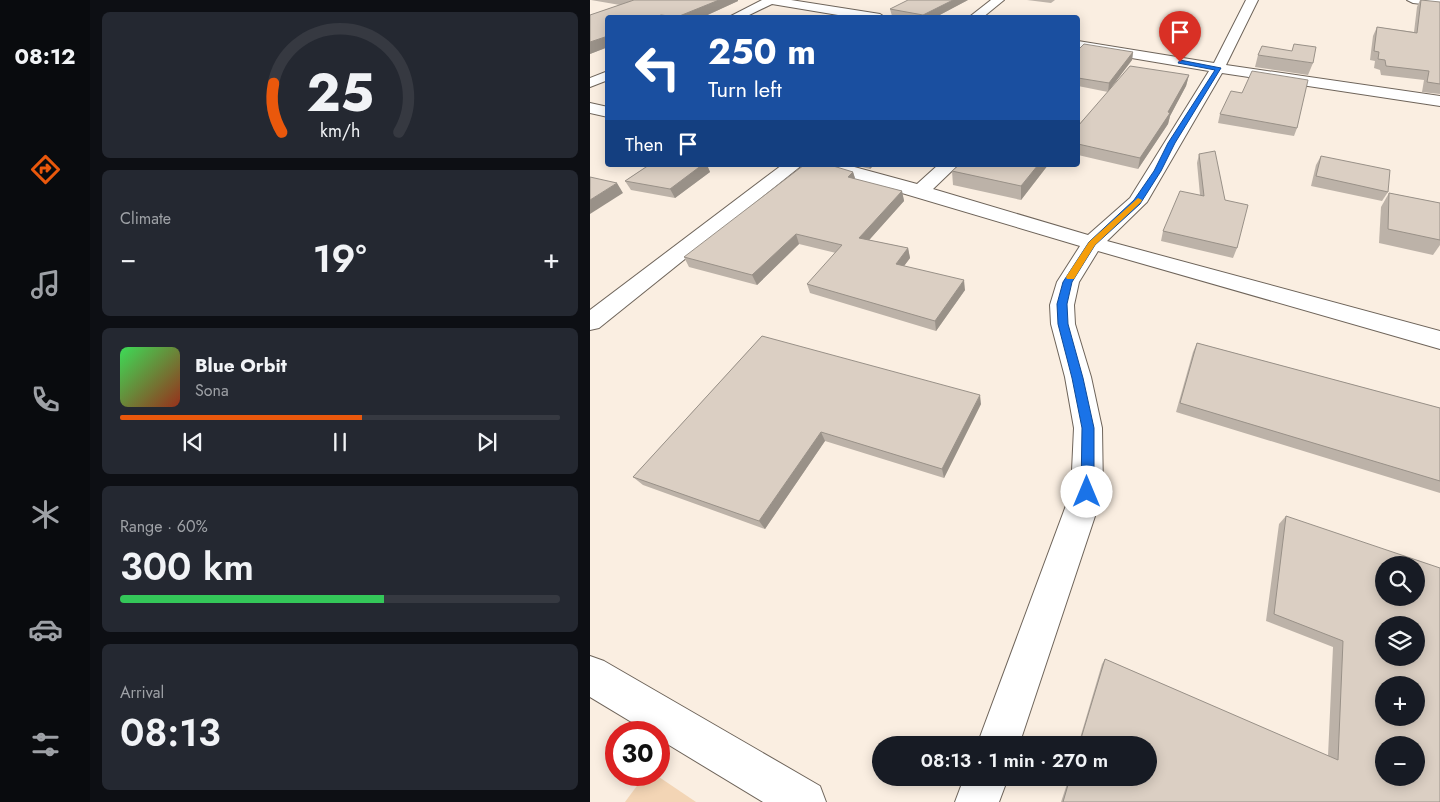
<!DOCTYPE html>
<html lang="en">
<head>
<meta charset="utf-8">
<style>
	:root { --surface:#171b24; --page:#242831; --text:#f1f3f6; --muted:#9ea1a6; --line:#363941; --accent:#ea580c }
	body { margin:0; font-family:Jost,sans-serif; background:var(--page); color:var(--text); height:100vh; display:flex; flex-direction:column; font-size:19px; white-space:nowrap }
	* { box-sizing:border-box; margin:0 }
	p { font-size:16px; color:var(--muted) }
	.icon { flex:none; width:28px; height:28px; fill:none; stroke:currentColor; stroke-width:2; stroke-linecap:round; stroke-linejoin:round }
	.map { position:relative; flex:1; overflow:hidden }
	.details { display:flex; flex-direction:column; gap:12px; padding:12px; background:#0d0f14; width:500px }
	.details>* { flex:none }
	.guide { position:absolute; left:15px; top:15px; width:475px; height:152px; border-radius:5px; box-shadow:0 2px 12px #0003; background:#1a4fa0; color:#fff; overflow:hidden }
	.fabs { position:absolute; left:785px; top:556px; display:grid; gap:10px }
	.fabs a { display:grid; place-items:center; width:50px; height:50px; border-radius:50%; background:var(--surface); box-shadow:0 2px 12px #0003; font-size:25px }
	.speed { position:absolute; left:15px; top:721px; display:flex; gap:10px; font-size:25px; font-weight:700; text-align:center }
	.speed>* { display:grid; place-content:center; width:65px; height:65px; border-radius:50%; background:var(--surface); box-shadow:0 2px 12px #0003; line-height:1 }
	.speed .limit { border:8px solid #d22; background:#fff; color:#111 }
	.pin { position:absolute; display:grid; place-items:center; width:42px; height:42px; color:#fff; margin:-51px -21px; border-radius:50% 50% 50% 0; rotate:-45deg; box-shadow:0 0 5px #0007 }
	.pin .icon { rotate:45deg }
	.me { position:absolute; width:55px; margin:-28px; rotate:0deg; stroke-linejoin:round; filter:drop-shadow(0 0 4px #0008) }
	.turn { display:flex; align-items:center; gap:18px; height:105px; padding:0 20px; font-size:22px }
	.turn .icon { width:65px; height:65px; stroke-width:2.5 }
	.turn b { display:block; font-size:35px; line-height:42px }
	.then { display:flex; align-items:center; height:48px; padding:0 20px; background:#0003; gap:10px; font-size:19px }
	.big { font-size:38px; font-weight:600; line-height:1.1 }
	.details .widget { flex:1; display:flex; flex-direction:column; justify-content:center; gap:8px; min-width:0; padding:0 18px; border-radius:8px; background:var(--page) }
	.details .dial { align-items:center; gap:0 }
	.dial svg { height:130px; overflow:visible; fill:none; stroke:var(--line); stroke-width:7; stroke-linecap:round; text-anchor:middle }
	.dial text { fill:var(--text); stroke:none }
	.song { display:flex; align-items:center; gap:15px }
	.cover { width:60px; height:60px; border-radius:8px; background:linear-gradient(135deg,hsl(130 70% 55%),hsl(10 70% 35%)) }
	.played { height:5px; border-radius:2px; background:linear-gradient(90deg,var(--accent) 55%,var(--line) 55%) }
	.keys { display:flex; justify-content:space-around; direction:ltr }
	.heat { display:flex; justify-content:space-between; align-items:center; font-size:28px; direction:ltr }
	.charge { height:8px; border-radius:4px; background:linear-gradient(90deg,#34c759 60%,var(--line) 0) }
	.trip { position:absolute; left:282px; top:736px; width:285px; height:50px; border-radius:25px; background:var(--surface); box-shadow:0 2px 12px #0003; font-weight:600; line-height:50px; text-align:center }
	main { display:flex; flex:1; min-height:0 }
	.tab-bar { display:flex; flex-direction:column; width:90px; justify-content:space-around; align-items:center; background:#090b0e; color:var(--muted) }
	.tab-bar .icon { width:35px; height:35px }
	.tab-bar .active { color:var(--accent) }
	.tab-bar b { font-size:22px; color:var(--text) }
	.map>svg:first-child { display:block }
</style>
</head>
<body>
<main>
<nav class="tab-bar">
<b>08:12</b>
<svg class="icon active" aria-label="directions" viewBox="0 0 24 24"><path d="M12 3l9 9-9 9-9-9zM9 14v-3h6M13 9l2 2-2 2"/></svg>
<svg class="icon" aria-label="music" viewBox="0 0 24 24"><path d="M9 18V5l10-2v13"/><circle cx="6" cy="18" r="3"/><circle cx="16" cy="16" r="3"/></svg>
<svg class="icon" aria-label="phone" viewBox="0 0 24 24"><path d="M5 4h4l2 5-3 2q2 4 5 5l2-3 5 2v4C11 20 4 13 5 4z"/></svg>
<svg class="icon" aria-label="climate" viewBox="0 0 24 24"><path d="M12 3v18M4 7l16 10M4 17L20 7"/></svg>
<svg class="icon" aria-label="car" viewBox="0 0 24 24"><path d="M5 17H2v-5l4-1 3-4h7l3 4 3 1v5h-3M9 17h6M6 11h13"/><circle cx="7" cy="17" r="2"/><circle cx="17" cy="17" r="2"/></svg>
<svg class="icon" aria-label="filters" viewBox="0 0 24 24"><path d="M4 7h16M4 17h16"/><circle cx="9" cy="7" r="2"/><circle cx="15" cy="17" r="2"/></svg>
</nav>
<section class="details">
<div class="widget dial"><svg viewBox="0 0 100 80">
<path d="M14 69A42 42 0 1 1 86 69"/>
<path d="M14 69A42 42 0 0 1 9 39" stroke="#ea580c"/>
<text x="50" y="56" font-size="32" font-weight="700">25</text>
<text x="50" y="72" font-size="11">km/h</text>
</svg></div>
<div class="widget"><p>Climate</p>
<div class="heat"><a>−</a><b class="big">19°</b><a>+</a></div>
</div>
<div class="widget">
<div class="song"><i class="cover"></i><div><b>Blue Orbit</b><p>Sona</p></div></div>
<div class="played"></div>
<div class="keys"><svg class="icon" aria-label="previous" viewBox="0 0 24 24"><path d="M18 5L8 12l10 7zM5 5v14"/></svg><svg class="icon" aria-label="pause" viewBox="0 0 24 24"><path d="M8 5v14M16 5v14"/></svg><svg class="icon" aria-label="next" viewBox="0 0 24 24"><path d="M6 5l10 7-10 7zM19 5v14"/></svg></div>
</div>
<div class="widget"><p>Range · 60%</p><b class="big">300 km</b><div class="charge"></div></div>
<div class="widget"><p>Arrival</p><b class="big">08:13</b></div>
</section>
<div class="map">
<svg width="850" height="802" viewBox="0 0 850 802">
	<rect width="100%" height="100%" fill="#faeee1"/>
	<!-- green -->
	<path fill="#f3d5b5" d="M55 775H66L106 802H35Z"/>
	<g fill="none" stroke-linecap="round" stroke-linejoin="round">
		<!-- street casing -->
		<g stroke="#6e645a" stroke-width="2">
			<g id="street">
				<path d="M172 0H201L290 14 296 18H266L182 4 153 18H137Z"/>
				<path d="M401 0H414L392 18H378Z"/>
				<path d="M656 0H668L636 65 850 96V106L632 73 557 202 517 241 850 331V349L508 251 489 282 484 305 485 324 501 377 512 428 513 492 429 745H387L481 492 484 428 475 377 461 324 460 305 467 282 490 246 231 169 228 165H257L327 184 348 165H368L343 189 498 235 540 198 619 71 488 49V41L624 63Z"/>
				<path d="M817 0H850V6L823 3Z"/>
				<path d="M18 71V80L0 87V78Z"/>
				<path d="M0 103 18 107V117L0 113Z"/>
				<path d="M192 165H212L9 328 0 330V310Z"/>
				<path d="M0 656 14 661 230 786 236 802H173L69 739V732H58L0 697Z"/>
				<path d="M374 778H418L409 802H365Z"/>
			</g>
		</g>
		<!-- street -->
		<use href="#street" fill="#fff" fill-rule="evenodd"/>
	</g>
	<!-- wall -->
	<g fill="#bcb2a8">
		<path d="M1 0H148V1L111 18H18V47L0 54V15L30 5Z"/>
		<path d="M378 0 344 18H307L302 16 300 9Z"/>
		<path d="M437 0H465L461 3Z"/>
		<path d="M830 0 850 2V94L832 92 834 80 791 75 790 70 784 68 785 61 780 60 783 36 787 27 824 32 827 7Z"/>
		<path d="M488 50 543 52 542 60 518 91 599 75 596 86 580 116 578 124 548 169 488 155V126L518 92 488 86Z"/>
		<path d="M668 55 723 63 718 75 665 67Z"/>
		<path d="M652 93 707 128 704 136 628 123 630 114Z"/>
		<path d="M609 154 635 200 647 248 643 258 571 241 573 231 610 195 607 163Z"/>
		<path d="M731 156 798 192 792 201 721 186 726 165Z"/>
		<path d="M59 165H117L120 172 85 198 41 190 35 181Z"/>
		<path d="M264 165H284L280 169Z"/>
		<path d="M458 165 431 200 363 185 362 171Z"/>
		<path d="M263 172 265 179 312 191 314 201 279 240 318 248 320 258 314 266 375 290 346 331 220 293 217 284 246 253 209 244 167 285 99 267 94 257Z"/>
		<path d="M799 193 850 203V245L843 255 789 243 791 207Z"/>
		<path d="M172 336 391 404 354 478 235 441 175 529 53 485 43 477Z"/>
		<path d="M607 343 850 408V493L586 412 603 352Z"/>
		<path d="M696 516 850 802H471L479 778H559V745H488L512 664 515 659 738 756 743 647 676 621 689 524Z"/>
	</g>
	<!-- shaded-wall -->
	<g fill="#999188">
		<path d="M129 0H148V1L111 18 87 17Z"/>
		<path d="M363 0H378L344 18H334L333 15Z"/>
		<path d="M18 36V47L0 54V42Z"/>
		<path d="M543 52 542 60 518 92 519 83Z"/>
		<path d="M599 75 596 86 580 116 578 124 548 169 550 158Z"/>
		<path d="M112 165H117L120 172 85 198 80 189Z"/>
		<path d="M279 165H284L280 169Z"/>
		<path d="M448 165H458L431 200V186Z"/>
		<path d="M263 172 266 181 258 177Z"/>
		<path d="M27 183 33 193 0 214V200Z"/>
		<path d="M312 191 314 201 272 248 269 238Z"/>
		<path d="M206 234 209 244 167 285 162 275Z"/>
		<path d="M318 248 320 258 308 274 306 264Z"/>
		<path d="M374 280 375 290 346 331 345 321Z"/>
		<path d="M390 395 391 404 354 478 352 469Z"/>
		<path d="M231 432 235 441 175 529 169 521Z"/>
	</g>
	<!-- building -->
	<g fill="#dbcfc3" stroke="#999188" fill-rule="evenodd">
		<path d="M44 0H129L87 17 71 15 64 18H18V36L0 42V15Z"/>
		<path d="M318 0H363L333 15 300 9Z"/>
		<path d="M831 0 850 2V84L837 82 839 71 796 66 795 60 788 59 789 52 784 51 787 27 827 33Z"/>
		<path d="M494 44 543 52 519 83 488 78V50Z"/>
		<path d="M704 44 726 47 723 63 668 55 672 46 702 51Z"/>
		<path d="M540 66 599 75 578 112 580 113 550 158 488 144V126Z"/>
		<path d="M662 71 718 80 707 128 630 114 641 91 652 93Z"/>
		<path d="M625 151 635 200 658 205 647 248 573 231 590 191 614 196 609 154Z"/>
		<path d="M731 156 800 170 798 192 726 176Z"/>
		<path d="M59 165H112L80 189 35 181Z"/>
		<path d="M214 165H240L263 172 258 177 312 191 269 238 318 248 306 264 374 280 345 321 217 284 252 245 206 234 162 275 94 257Z"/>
		<path d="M369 165H448L431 186 362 171Z"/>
		<path d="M0 177 27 183 0 200Z"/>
		<path d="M799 193 850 203V240L798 229Z"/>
		<path d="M172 336 390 395 352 469 231 432 169 521 43 477Z"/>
		<path d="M607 343 850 408V481L590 403Z"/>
		<path d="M696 516 850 568V802H473L480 778H559V745H489L515 659 748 760 753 641 684 614ZM794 565H826V598H794ZM794 625H826V658H794ZM794 685H826V718H794ZM794 745H826V778H794Z"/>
	</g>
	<!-- route -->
	<path fill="#1a73e8" stroke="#114b97" d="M590 60 631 68 585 143 571 171 550 204 505 245 482 282 477 304 478 324 493 378 504 428V492L502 496 497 498 493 496 491 492 492 428 482 378 468 324 467 304 473 282 499 242 544 200 564 171 578 143 625 70 588 63Z"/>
	<!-- slow -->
	<path fill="#f59e0b" d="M548 198 552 200 551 202 505 245 484 279H477L476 277 499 242Z"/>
</svg>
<div class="fabs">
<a><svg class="icon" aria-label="search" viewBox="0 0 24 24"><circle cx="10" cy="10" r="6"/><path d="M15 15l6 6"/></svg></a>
<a><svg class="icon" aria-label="layers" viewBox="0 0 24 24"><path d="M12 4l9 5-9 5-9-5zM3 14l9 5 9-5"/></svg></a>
<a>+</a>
<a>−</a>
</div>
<div class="speed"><div class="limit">30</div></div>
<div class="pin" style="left:590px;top:62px;background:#d93025"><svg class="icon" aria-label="arrive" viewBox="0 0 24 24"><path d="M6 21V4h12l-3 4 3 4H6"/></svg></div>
<svg class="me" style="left:497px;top:492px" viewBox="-20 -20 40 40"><circle r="19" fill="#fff"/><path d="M0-13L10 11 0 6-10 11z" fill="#1a73e8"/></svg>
<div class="trip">08:13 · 1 min · 270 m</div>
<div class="guide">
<div class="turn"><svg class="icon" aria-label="left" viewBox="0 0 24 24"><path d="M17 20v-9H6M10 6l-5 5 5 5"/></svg><div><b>250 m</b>Turn left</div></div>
<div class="then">Then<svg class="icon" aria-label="arrive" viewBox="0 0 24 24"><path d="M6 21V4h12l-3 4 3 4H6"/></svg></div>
</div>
</div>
</main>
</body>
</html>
